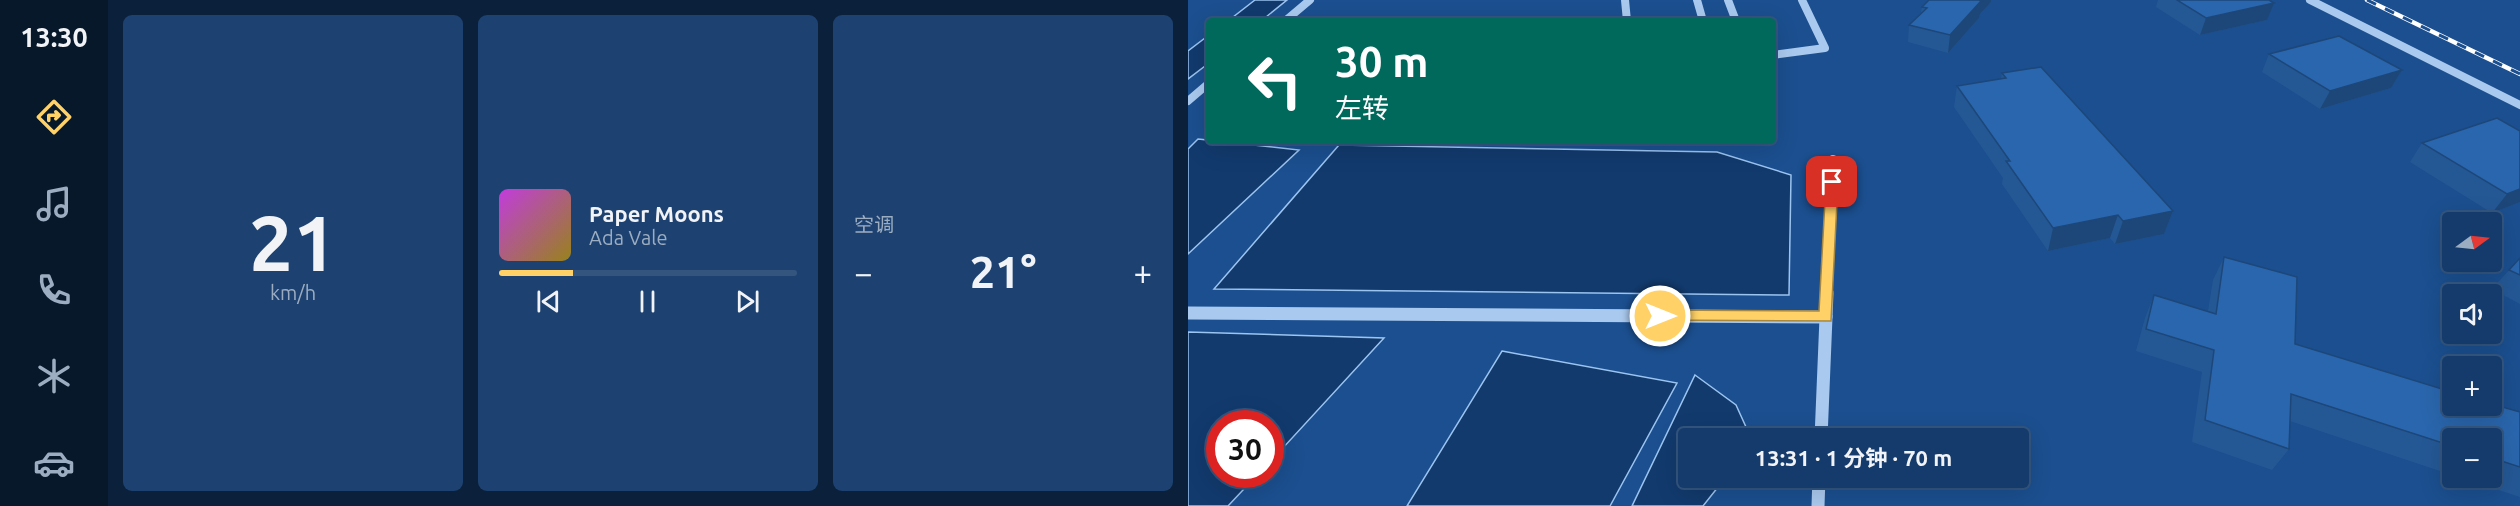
<!DOCTYPE html>
<html lang="zh">
<head>
<meta charset="utf-8">
<style>
	:root { --surface:#143b6b; --page:#1d4271; --text:#f1f3f6; --muted:#9dadc1; --line:#33557e; --accent:#ffd166 }
	body { margin:0; font-family:Ubuntu,"Noto Sans SC",sans-serif; background:var(--page); color:var(--text); height:100vh; display:flex; flex-direction:column; font-size:22px; white-space:nowrap }
	* { box-sizing:border-box; margin:0 }
	p { font-size:20px; color:var(--muted) }
	.icon { flex:none; width:33px; height:33px; fill:none; stroke:currentColor; stroke-width:2; stroke-linecap:round; stroke-linejoin:round }
	.map { position:relative; flex:1; overflow:hidden }
	.side { display:flex; flex-direction:column; gap:15px; padding:15px; background:#0b203b; width:1080px }
	.side>* { flex:none }
	.banner { position:absolute; left:18px; top:18px; width:570px; height:126px; border-radius:6px; box-shadow:0 6px 24px #0002,0 0 0 2px var(--line); background:#00695c; color:#fff; overflow:hidden }
	.needle { width:39px; rotate:75deg }
	.tools { position:absolute; left:1254px; top:212px; display:grid; gap:12px }
	.tools a { display:grid; place-items:center; width:60px; height:60px; border-radius:6px; background:var(--surface); box-shadow:0 6px 24px #0002,0 0 0 2px var(--line); font-size:30px }
	.speed { position:absolute; left:18px; top:410px; display:flex; gap:12px; font-size:30px; font-weight:700; text-align:center }
	.speed>* { display:grid; place-content:center; width:78px; height:78px; border-radius:50%; background:var(--surface); box-shadow:0 6px 24px #0002,0 0 0 2px var(--line); line-height:1 }
	.speed .limit { border:9px solid #d22; background:#fff; color:#111 }
	.pin { position:absolute; display:grid; place-items:center; width:51px; height:51px; color:#fff; margin:-26px; border-radius:12px; box-shadow:0 3px 9px #0006 }
	.me { position:absolute; width:66px; margin:-33px; rotate:90deg; stroke-linejoin:round; filter:drop-shadow(0 0 4px #0008) }
	.turn { display:flex; align-items:center; gap:21px; height:126px; padding:0 30px; font-size:27px }
	.turn .icon { width:78px; height:78px; stroke-width:2.5 }
	.turn b { display:block; font-size:42px; line-height:51px }
	.big { font-size:45px; font-weight:700; line-height:1.1 }
	.side .card { flex:1; display:flex; flex-direction:column; justify-content:center; gap:9px; min-width:0; padding:0 21px; border-radius:9px; background:var(--page) }
	.side .dial { align-items:center; gap:0 }
	.dial b { font-size:78px; line-height:1 }
	.song { display:flex; align-items:center; gap:18px }
	.cover { width:72px; height:72px; border-radius:9px; background:linear-gradient(135deg,hsl(290 70% 55%),hsl(50 70% 35%)) }
	.played { height:6px; border-radius:3px; background:linear-gradient(90deg,var(--accent) 25%,var(--line) 25%) }
	.keys { display:flex; justify-content:space-around; direction:ltr }
	.heat { display:flex; justify-content:space-between; align-items:center; font-size:33px; direction:ltr }
	.side .tiles { flex:1; display:grid; gap:15px; grid-template-columns:repeat(3,1fr) }
	.trip { position:absolute; left:490px; top:428px; width:351px; height:60px; border-radius:6px; background:var(--surface); box-shadow:0 6px 24px #0002,0 0 0 2px var(--line); font-weight:700; line-height:60px; text-align:center }
	main { display:flex; flex:1; min-height:0 }
	.tabs { display:flex; flex-direction:column; width:108px; justify-content:space-around; align-items:center; background:#08182b; color:var(--muted) }
	.tabs .icon { width:42px; height:42px }
	.tabs .active { color:var(--accent) }
	.tabs b { font-size:27px; color:var(--text) }
	.map>svg:first-child { display:block }
</style>
</head>
<body>
<main>
<nav class="tabs">
<b>13:30</b>
<svg class="icon active" aria-label="directions" viewBox="0 0 24 24"><path d="M12 3l9 9-9 9-9-9zM9 14v-3h6M13 9l2 2-2 2"/></svg>
<svg class="icon" aria-label="music" viewBox="0 0 24 24"><path d="M9 18V5l10-2v13"/><circle cx="6" cy="18" r="3"/><circle cx="16" cy="16" r="3"/></svg>
<svg class="icon" aria-label="phone" viewBox="0 0 24 24"><path d="M5 4h4l2 5-3 2q2 4 5 5l2-3 5 2v4C11 20 4 13 5 4z"/></svg>
<svg class="icon" aria-label="climate" viewBox="0 0 24 24"><path d="M12 3v18M4 7l16 10M4 17L20 7"/></svg>
<svg class="icon" aria-label="car" viewBox="0 0 24 24"><path d="M5 17H2v-5l4-1 3-4h7l3 4 3 1v5h-3M9 17h6M6 11h13"/><circle cx="7" cy="17" r="2"/><circle cx="17" cy="17" r="2"/></svg>
</nav>
<section class="side">
<div class="tiles">
<div class="card dial"><b>21</b><p>km/h</p></div>
<div class="card">
<div class="song"><i class="cover"></i><div><b>Paper Moons</b><p>Ada Vale</p></div></div>
<div class="played"></div>
<div class="keys"><svg class="icon" aria-label="previous" viewBox="0 0 24 24"><path d="M18 5L8 12l10 7zM5 5v14"/></svg><svg class="icon" aria-label="pause" viewBox="0 0 24 24"><path d="M8 5v14M16 5v14"/></svg><svg class="icon" aria-label="next" viewBox="0 0 24 24"><path d="M6 5l10 7-10 7zM19 5v14"/></svg></div>
</div>
<div class="card"><p>空调</p>
<div class="heat"><a>−</a><b class="big">21°</b><a>+</a></div>
</div>
</div>
</section>
<div class="map">
<svg width="1332" height="506" viewBox="0 0 1332 506">
	<rect width="100%" height="100%" fill="#1b4f8f"/>
	<!-- water -->
	<g fill="#123a6d" stroke="#9cc4f0" stroke-width="1.5">
		<path d="M67 0H99L73 21H40Z"/>
		<path d="M21 35V63L0 79V51Z"/>
		<path d="M10 139 111 150 0 254V149Z"/>
		<path d="M151 145 529 152 603 175 601 295 26 289Z"/>
		<path d="M0 332 196 338 83 461 82 423H32V474H70L40 506H0Z"/>
		<path d="M314 351 489 383 422 506H219Z"/>
		<path d="M507 375 548 405 563 438H501V477H538L515 506H444Z"/>
	</g>
	<g fill="none" stroke-linecap="round" stroke-linejoin="round">
		<!-- minor-far2 -->
		<g stroke="#a9c9ee" stroke-width="8">
			<path d="M437 0 439 21"/>
			<path d="M509 0 515 21"/>
			<path d="M540 0 548 21"/>
			<path d="M1122 0 1332 105"/>
			<path d="M97 21 122 0"/>
			<path d="M585 55 637 48 614 0"/>
			<path d="M0 101 21 83"/>
		</g>
		<!-- minor-far1 -->
		<path stroke="#a9c9ee" stroke-width="10" d="M639 295 645 160"/>
		<!-- minor -->
		<g stroke="#a9c9ee" stroke-width="13">
			<path d="M0 313 638 317"/>
			<path d="M633 438 639 293"/>
			<path d="M630 506 631 477"/>
		</g>
		<!-- rail casing -->
		<g stroke="#fff" stroke-width="4.5">
			<path id="rail" d="M1179 0 1332 74"/>
		</g>
		<!-- rail -->
		<use href="#rail" stroke="#1b4f8f" stroke-width="3" stroke-dasharray="10" stroke-linecap="butt"/>
	</g>
	<!-- wall -->
	<g fill="#245895">
		<path d="M970 0H1081L1079 20 1012 35 968 7Z"/>
		<path d="M803 2 792 14 791 18 760 53 720 42 721 25 733 13 734 7Z"/>
		<path d="M1081 54 1214 70 1203 88 1132 109 1074 72Z"/>
		<path d="M814 73 985 211 976 234 927 244 922 238 860 251 814 184 815 178 766 107 769 86 813 79Z"/>
		<path d="M1309 118 1332 202 1304 213 1222 162 1234 143Z"/>
		<path d="M1036 257 1107 344 1332 412V497L1272 477H1304V438H1264V475L1102 421 1101 449 1084 470 1004 442 1014 372 948 351 957 318 966 295 1020 311 1025 280Z"/>
		<path d="M1332 258V304L1304 289Z"/>
	</g>
	<!-- shaded-wall -->
	<g fill="#1d4779">
		<path d="M791 0H803V2L792 14 791 18 760 53 762 35Z"/>
		<path d="M1086 3 1079 20 1012 35 1018 18Z"/>
		<path d="M1214 70 1203 88 1132 109 1142 91Z"/>
		<path d="M1332 189V202L1304 213 1319 194Z"/>
		<path d="M985 211 976 234 927 244 935 221Z"/>
		<path d="M930 215 922 238 860 251 865 228Z"/>
	</g>
	<!-- building -->
	<g fill="#2a66ad" stroke="#1d4779" stroke-width="1.5">
		<path d="M741 0H791L793 1 762 35 721 25 739 8 734 7Z"/>
		<path d="M989 0H1081L1086 3 1018 18Z"/>
		<path d="M1151 36 1214 70 1142 91 1081 54Z"/>
		<path d="M853 67 985 211 935 221 930 215 865 228 818 161H822L769 86 818 78 814 73Z"/>
		<path d="M1309 118 1332 131V189L1319 194 1234 143Z"/>
		<path d="M1036 257 1109 277 1107 344 1264 392V405H1304V404L1332 412V467L1304 458V438H1264V446L1103 394 1101 449 1017 420 1026 350 958 329 966 295 1028 314Z"/>
		<path d="M1332 258V275L1321 270Z"/>
	</g>
	<!-- route -->
	<path fill="#ffd166" stroke="#a68842" stroke-width="1.5" d="M644 178 650 182 643 321 467 320 465 316 472 310 631 311 638 182Z"/>
</svg>
<div class="tools">
<a><svg class="needle" viewBox="-14 -14 28 28"><path d="M0-13l5 13h-10z" fill="#e53935"/><path d="M0 13l5-13h-10z" fill="#9dadc1"/></svg></a>
<a><svg class="icon" aria-label="sound" viewBox="0 0 24 24"><path d="M4 9h4l5-4v14l-5-4H4zM17 9q2 3 0 6"/></svg></a>
<a>+</a>
<a>−</a>
</div>
<div class="speed"><div class="limit">30</div></div>
<div class="pin" style="left:644px;top:182px;background:#d93025"><svg class="icon" aria-label="arrive" viewBox="0 0 24 24"><path d="M6 21V4h12l-3 4 3 4H6"/></svg></div>
<svg class="me" style="left:472px;top:316px" viewBox="-20 -20 40 40"><circle r="17" fill="#ffd166" stroke="#fff" stroke-width="3"/><path d="M0-11L8 9 0 5-8 9z" fill="#fff"/></svg>
<div class="trip">13:31 · 1 分钟 · 70 m</div>
<div class="banner">
<div class="turn"><svg class="icon" aria-label="left" viewBox="0 0 24 24"><path d="M17 20v-9H6M10 6l-5 5 5 5"/></svg><div><b>30 m</b>左转</div></div>
</div>
</div>
</main>
</body>
</html>
